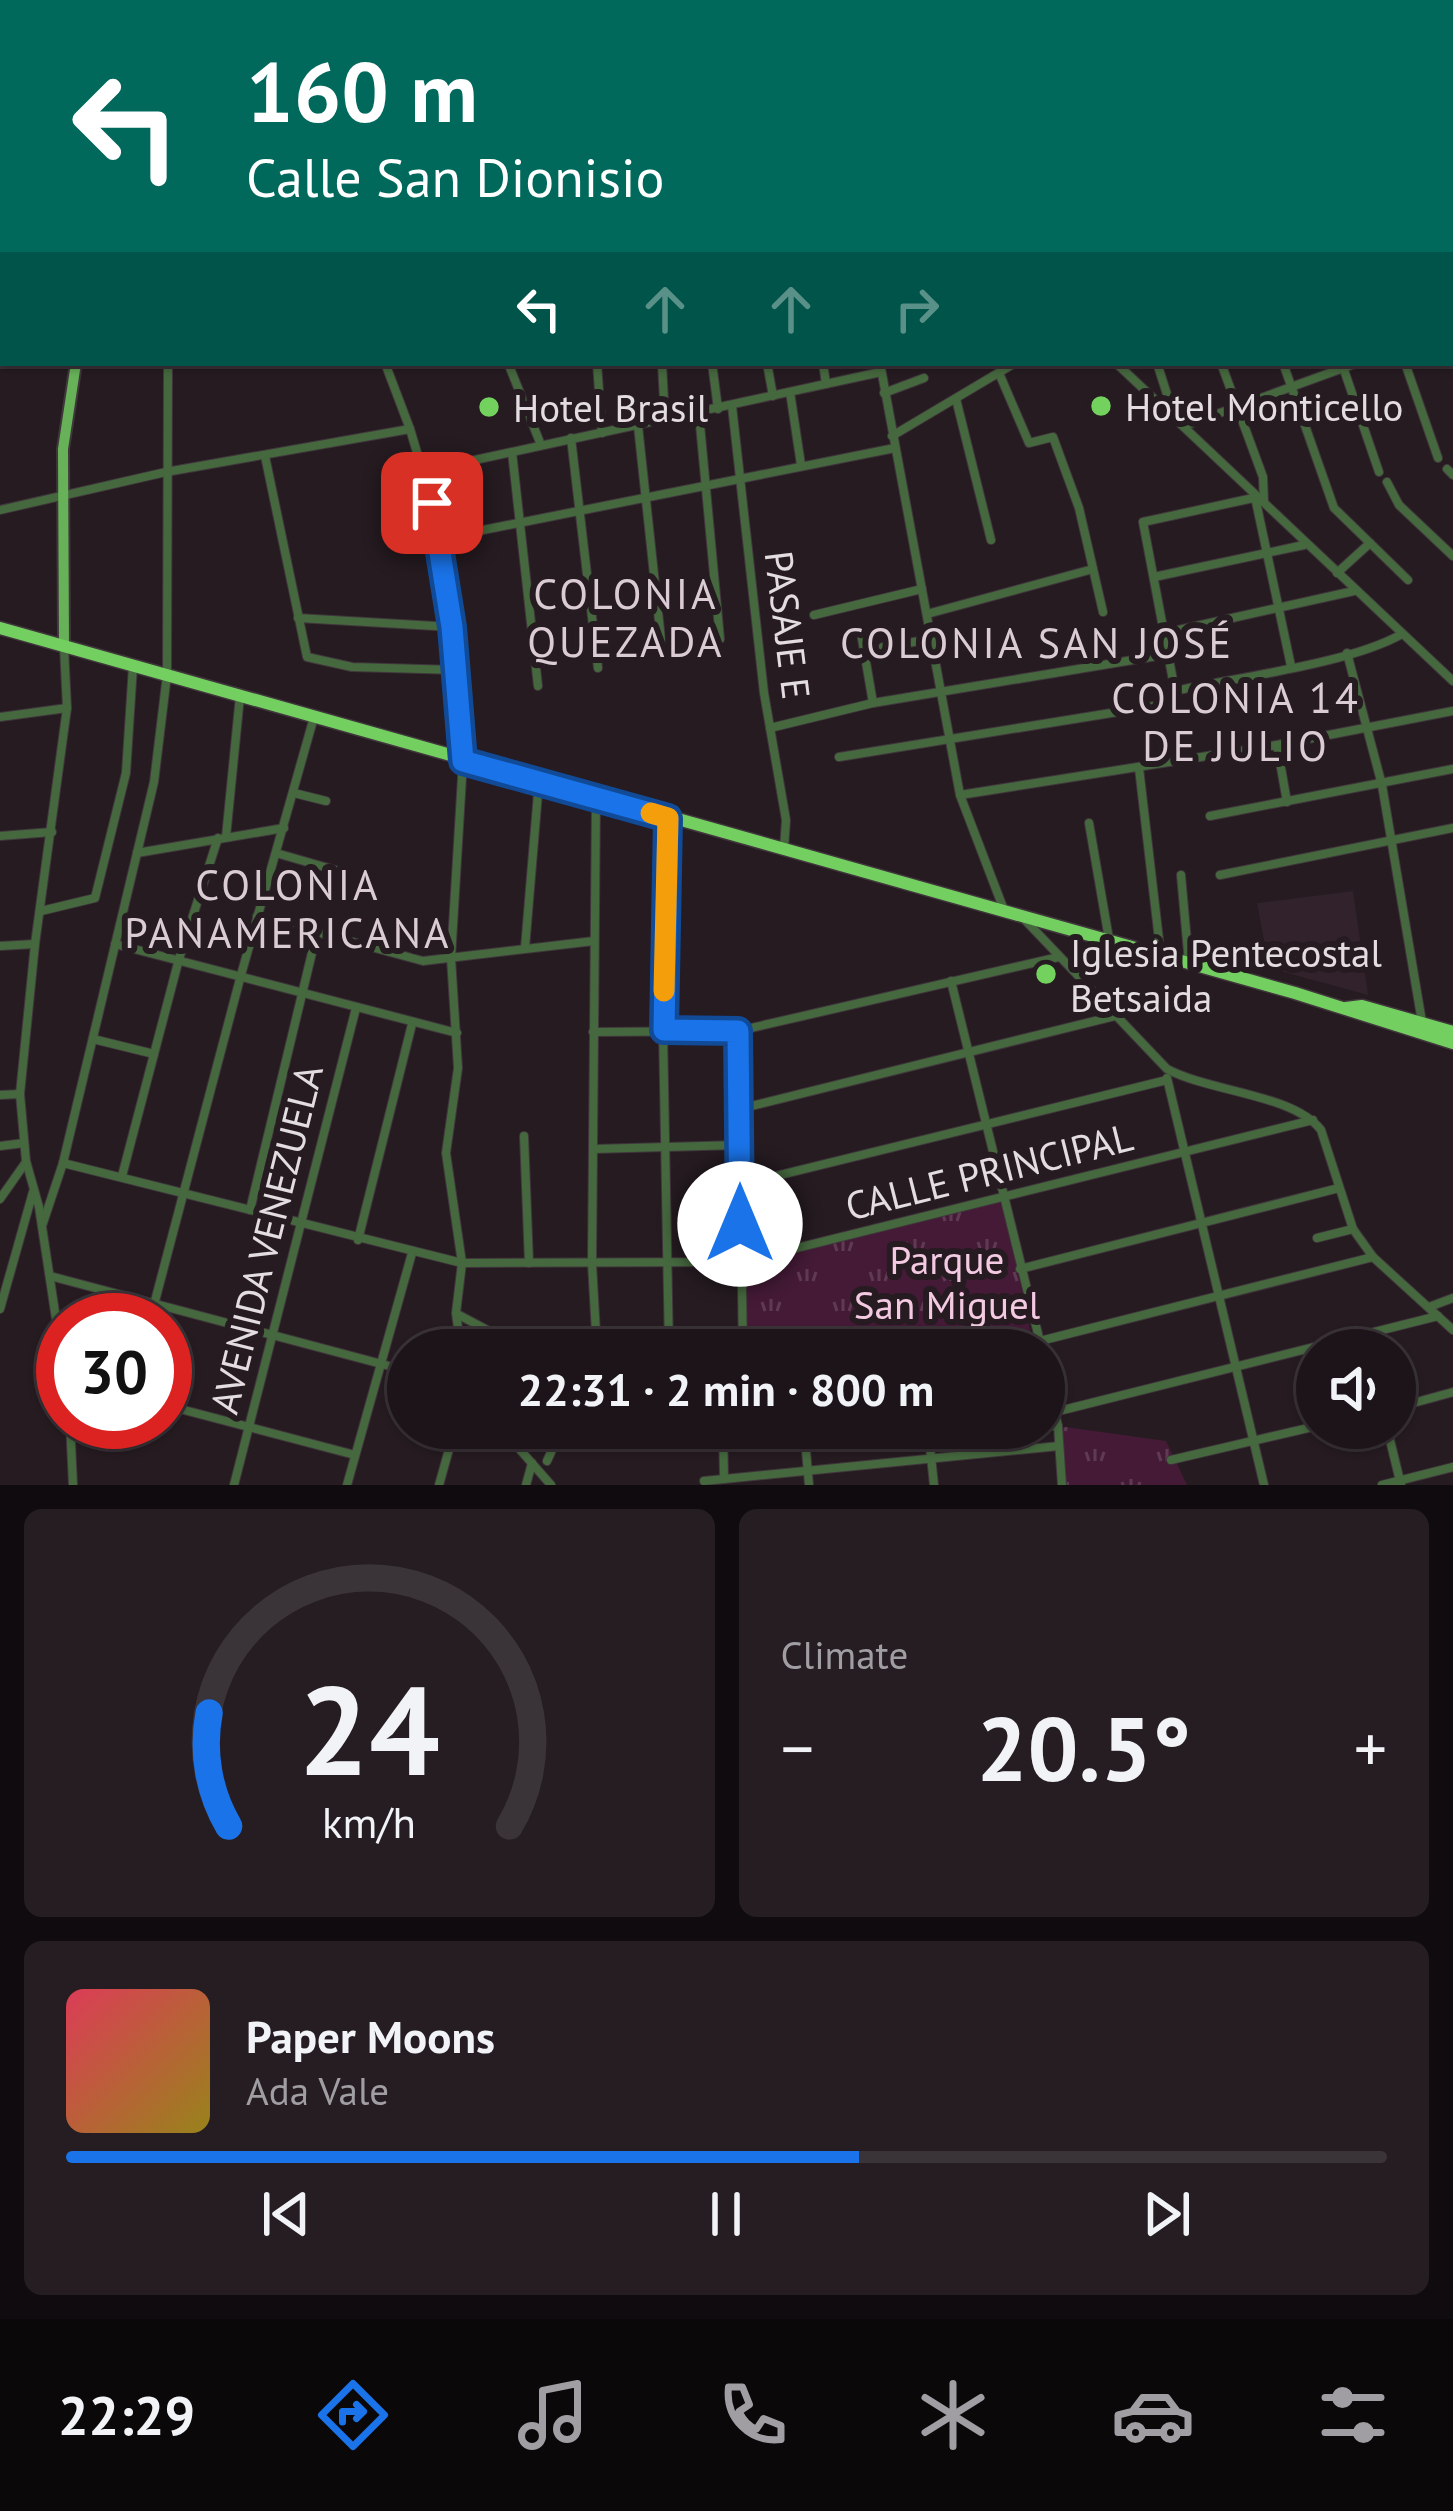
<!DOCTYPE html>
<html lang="en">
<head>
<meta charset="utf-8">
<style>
	:root { --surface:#1c1419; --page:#251d22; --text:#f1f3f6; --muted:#a09ea2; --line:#3a3338; --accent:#1a73e8 }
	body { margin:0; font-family:"PT Sans",sans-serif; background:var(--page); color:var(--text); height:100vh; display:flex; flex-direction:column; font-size:45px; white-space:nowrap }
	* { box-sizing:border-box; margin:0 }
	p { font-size:39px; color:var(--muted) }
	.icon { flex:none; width:66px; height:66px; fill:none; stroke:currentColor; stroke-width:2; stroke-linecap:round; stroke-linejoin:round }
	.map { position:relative; height:1485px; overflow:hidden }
	.panel { display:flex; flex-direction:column; gap:24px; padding:24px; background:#0f0b0e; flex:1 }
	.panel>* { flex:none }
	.hud { position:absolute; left:0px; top:0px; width:1455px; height:366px; box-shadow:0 3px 9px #0004,0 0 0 3px var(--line); background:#00695c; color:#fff; overflow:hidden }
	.tools { position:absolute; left:1296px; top:1329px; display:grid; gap:24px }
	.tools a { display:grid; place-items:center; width:120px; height:120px; border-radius:50%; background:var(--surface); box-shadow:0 3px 9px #0004,0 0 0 3px var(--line); font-size:60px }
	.speed { position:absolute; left:36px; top:1293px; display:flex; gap:24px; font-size:60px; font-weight:700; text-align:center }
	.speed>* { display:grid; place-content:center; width:156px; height:156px; border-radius:50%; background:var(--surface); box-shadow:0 3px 9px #0004,0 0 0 3px var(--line); line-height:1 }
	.speed .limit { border:18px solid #d22; background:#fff; color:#111 }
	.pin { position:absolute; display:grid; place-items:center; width:102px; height:102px; color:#fff; margin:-51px; border-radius:24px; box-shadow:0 6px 18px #0006 }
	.me { position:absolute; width:132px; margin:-66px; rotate:0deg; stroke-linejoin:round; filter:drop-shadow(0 0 9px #0008) }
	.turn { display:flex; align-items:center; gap:42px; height:252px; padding:0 48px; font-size:54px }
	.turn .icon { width:156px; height:156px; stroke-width:2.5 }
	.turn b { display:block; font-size:84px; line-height:102px }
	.lanes { display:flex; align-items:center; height:114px; padding:0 48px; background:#0003; justify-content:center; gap:60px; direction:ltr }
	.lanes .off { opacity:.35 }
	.big { font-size:90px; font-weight:800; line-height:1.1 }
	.panel .card { flex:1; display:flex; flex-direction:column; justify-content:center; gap:18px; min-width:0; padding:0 42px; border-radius:18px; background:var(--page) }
	.panel .dial { align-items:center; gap:0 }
	.dial svg { height:312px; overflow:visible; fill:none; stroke:var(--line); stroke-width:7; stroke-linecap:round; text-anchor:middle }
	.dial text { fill:var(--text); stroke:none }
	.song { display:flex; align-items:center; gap:36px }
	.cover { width:144px; height:144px; border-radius:18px; background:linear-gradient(135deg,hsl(350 70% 55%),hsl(50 70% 35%)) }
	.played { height:12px; border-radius:6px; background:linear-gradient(90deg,var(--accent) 60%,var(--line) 60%) }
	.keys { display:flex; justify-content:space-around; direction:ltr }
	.heat { display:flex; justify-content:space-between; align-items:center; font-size:66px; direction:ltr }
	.panel .tiles { flex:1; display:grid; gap:24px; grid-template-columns:1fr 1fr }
	.card:last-child { grid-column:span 2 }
	.trip { position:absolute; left:387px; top:1329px; width:678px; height:120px; border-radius:60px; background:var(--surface); box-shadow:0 3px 9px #0004,0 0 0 3px var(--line); font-weight:800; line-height:120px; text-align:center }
	.menu { display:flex; height:192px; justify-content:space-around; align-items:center; background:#0b080a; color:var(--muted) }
	.menu .icon { width:84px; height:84px }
	.menu .on { color:var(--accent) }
	.menu b { font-size:54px; color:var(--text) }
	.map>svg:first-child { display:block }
</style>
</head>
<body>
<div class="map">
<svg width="1453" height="1485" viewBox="0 0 1453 1485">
	<defs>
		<pattern id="park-tufts" width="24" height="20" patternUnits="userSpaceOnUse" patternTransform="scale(3)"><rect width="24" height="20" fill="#441a36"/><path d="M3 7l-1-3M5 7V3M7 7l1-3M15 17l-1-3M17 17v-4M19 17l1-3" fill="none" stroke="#5f3b53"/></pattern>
	</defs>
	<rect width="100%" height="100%" fill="#251b21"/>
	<!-- built -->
	<path fill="#32222b" d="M1353 891 1368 995 1269 968 1257 903Z"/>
	<!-- park -->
	<g fill="url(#park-tufts)">
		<path d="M1003 1197 1034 1350H743L740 1263Z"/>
		<path d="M1058 1426 1166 1441 1187 1485H1063Z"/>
	</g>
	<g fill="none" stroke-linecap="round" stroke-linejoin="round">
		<!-- minor casing -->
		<g stroke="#40363c" stroke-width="10">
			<g id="minor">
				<path d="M213 0 214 3"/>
				<path d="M522 0 523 3"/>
				<path d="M738 0 741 3"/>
				<path d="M1024 0 1027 3"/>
				<path d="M1086 0 1089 3"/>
				<path d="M1141 0 1143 3"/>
				<path d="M1195 0 1197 3"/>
				<path d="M1250 0 1253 3"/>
				<path d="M1299 0 1302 3"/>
				<path d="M1370 0 1372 3"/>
				<path d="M489 3 496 0"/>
				<path d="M1159 3 1163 0"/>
				<path d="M1388 3 1389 0"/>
				<path d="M1403 3 1404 0"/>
				<path d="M0 108 3 107"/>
				<path d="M1452 184 1453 183"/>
				<path d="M0 214 3 213"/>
				<path d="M1452 319 1453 321"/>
				<path d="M1452 331H1453"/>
				<path d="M0 356H3"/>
				<path d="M385 363 410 429 432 503 452 627 461 727 463 761 451 958 458 1068 446 1153 462 1263 456 1313 461 1350"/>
				<path d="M508 363 541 445"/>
				<path d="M597 363 602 433"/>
				<path d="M662 363 665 420"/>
				<path d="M712 363 718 409"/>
				<path d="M767 363 773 396"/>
				<path d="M823 363 826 384"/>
				<path d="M880 363 960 795 1004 910"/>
				<path d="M1116 363 1453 681"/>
				<path d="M1157 363 1173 413"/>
				<path d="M1221 363 1263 477 1264 502"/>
				<path d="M1283 363 1334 508 1408 580"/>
				<path d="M1405 363 1438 458"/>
				<path d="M1342 364 1379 472"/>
				<path d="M999 373 1029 443 1053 437 1079 508 1103 612"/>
				<path d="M790 392 801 465"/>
				<path d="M884 393 924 378"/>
				<path d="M956 399 991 540"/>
				<path d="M732 406 764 693 786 820 784 849"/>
				<path d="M699 414 720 639"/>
				<path d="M638 426 663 658"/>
				<path d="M1184 426 1357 363"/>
				<path d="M892 436 1015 363"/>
				<path d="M571 438 598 668"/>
				<path d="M512 452 538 686"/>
				<path d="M265 456 307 657 352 667 457 670"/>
				<path d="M1447 469 1453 475"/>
				<path d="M424 471 881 372"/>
				<path d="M1387 482 1399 505 1453 556"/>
				<path d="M1255 497 1291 666"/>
				<path d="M0 510 166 472 410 429"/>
				<path d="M438 539 895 448"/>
				<path d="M1337 573 1370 543"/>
				<path d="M1154 577 1304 545"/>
				<path d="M927 614 1093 569"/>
				<path d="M814 615 922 589"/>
				<path d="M298 618 452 627"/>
				<path d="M861 633 873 703"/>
				<path d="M1165 633 1354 591"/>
				<path d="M883 647 932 639"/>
				<path d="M1347 653 1382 785 1422 1022"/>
				<path d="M1175 691C1238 677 1349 664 1402 634"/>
				<path d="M0 717 67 708"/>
				<path d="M770 728 873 703 1169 654"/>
				<path d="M1277 745 1287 802"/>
				<path d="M839 757 1173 703 1175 691 1143 522 1258 497"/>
				<path d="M1139 768 1161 957"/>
				<path d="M294 793 326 801"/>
				<path d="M960 795 1277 745 1453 711"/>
				<path d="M596 797 592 1264 597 1350"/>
				<path d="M1210 816 1453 769"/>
				<path d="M668 818 663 1031 669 1350"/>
				<path d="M1089 823 1109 939"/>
				<path d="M0 836 52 832"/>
				<path d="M226 837 240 696"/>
				<path d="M137 853 284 828"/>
				<path d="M276 853 342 872"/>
				<path d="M1181 875 1189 964"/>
				<path d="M1220 875 1453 828"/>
				<path d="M41 911 95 898 126 773 133 666"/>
				<path d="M257 916 423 961 594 941"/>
				<path d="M1025 920 1167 1069C1210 1092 1293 1094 1321 1130L1353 1229 1373 1257 1453 1330"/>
				<path d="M115 944 457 1033"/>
				<path d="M0 946 35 944"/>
				<path d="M525 948 539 781"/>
				<path d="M951 981 1042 1350"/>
				<path d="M738 1031 743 1350"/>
				<path d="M593 1032 738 1031 1059 957"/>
				<path d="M93 1039 154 1054"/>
				<path d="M1167 1078 1264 1485"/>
				<path d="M0 1095 20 1094"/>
				<path d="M739 1109 1119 1015"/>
				<path d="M524 1136 529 1263"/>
				<path d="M0 1146 24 1143"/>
				<path d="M593 1149 739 1145"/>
				<path d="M63 1163 462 1263 740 1262 1313 1120"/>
				<path d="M122 1176 179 959 218 838"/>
				<path d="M739 1185 1167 1080"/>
				<path d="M0 1199 26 1162"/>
				<path d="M250 1210 317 932"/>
				<path d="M42 1226 63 1163 154 782 167 675 168 363"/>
				<path d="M1317 1238 1353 1229"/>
				<path d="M358 1240 412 1024"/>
				<path d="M1020 1269 1339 1188"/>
				<path d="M50 1276 408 1371"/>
				<path d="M1429 1307 1453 1298"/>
				<path d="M0 1309 33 1192"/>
				<path d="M457 1314 525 1350"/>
				<path d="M150 1320 241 975 314 717"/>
				<path d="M1365 1337 1368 1350"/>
				<path d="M1040 1341 1373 1257"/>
				<path d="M1044 1361 1058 1426 1062 1485"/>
				<path d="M63 1365 39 1207 26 1161 20 1094 35 944 67 708 64 647"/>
				<path d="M165 1405 355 1455"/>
				<path d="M1395 1408 1453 1392"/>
				<path d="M1055 1412 1438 1316"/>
				<path d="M70 1422 73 1485"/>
				<path d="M1044 1426H1058"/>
				<path d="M501 1428 551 1485"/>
				<path d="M587 1428H588"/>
				<path d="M723 1428 724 1479"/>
				<path d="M804 1428 809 1485"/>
				<path d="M928 1428 934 1485"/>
				<path d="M1387 1428 1401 1485"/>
				<path d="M1171 1460 1317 1426"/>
				<path d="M547 1461 562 1428"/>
				<path d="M704 1481 1059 1446"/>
				<path d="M234 1485 356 1008"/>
				<path d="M347 1485 412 1253"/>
				<path d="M439 1485 455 1428"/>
				<path d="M526 1485 532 1463"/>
				<path d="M1382 1485 1453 1467"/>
			</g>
		</g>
		<!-- major casing -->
		<g stroke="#40363c" stroke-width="14">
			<g id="major">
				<path d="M102 3V0"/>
				<path d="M64 647 63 449 76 363"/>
			</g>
		</g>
		<!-- highway casing -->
		<g stroke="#40363c" stroke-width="15">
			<g id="highway">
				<path d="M0 628 1295 993 1453 1043"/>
				<path d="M1346 1008 1362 1006 1453 1032"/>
			</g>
		</g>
		<!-- minor -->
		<use href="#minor" stroke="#45683e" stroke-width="8"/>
		<!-- major -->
		<use href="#major" stroke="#67b258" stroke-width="10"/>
		<!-- highway -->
		<use href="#highway" stroke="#74cf61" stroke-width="12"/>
	</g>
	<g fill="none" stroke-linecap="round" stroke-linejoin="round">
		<!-- route casing -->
		<g stroke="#114b97" stroke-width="30">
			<path id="route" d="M432 503 452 627 463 761 668 818 664 1030 738 1031 740 1224"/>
		</g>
		<!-- route -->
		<use href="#route" stroke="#1a73e8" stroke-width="21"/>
		<!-- slow -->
		<path stroke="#f59e0b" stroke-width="21" d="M651 813 668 818 664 991"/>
	</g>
	<!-- markers -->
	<g fill="#72d25d" stroke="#251b21" stroke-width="4.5">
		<circle cx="1101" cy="406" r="12"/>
		<circle cx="489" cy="407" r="12"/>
		<circle cx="1046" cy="974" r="12"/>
	</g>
	<g text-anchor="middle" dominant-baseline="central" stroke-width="12" stroke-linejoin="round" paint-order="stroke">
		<!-- poi labels -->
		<g font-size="39" fill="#e3dce0" stroke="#251b21" text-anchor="start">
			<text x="1125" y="406">Hotel Monticello</text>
			<text x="513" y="407">Hotel Brasil</text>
			<text x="1070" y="952">Iglesia Pentecostal<tspan x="1070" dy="45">Betsaida</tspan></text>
		</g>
		<!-- street labels -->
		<g font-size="39" fill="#e3dce0" stroke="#251b21">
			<text transform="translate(788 625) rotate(83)">PASAJE E</text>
			<text transform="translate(989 1171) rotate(-14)">CALLE PRINCIPAL</text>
			<text transform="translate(266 1239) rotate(-76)">AVENIDA VENEZUELA</text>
		</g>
		<!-- park labels -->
		<g font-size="39" fill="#f4cae2" stroke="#251b21">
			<text x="947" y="1259">Parque<tspan x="947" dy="45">San Miguel</tspan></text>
		</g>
		<!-- neighbourhood labels -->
		<g font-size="42" letter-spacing="3" fill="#dbccd4" stroke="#251b21">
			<text x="626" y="593">COLONIA<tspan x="626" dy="48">QUEZADA</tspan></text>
			<text x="1037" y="642">COLONIA SAN JOSÉ</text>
			<text x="1236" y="697">COLONIA 14<tspan x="1236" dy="48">DE JULIO</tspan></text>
			<text x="288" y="884">COLONIA<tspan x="288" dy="48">PANAMERICANA</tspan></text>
		</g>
	</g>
</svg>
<div class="tools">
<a><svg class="icon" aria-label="sound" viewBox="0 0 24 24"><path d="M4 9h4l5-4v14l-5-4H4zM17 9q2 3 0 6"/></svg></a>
</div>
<div class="speed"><div class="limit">30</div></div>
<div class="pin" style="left:432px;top:503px;background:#d93025"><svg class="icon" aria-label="arrive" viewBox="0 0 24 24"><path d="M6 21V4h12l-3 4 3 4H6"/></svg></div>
<svg class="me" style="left:740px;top:1224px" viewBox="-20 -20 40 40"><circle r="19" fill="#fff"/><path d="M0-13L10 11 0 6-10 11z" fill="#1a73e8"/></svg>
<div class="trip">22:31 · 2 min · 800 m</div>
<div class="hud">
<div class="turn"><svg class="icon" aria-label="left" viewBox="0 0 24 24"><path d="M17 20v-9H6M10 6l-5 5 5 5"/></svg><div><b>160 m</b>Calle San Dionisio</div></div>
<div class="lanes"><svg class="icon" aria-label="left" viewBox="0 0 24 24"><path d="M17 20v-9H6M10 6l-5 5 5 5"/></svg><svg class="icon off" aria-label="ahead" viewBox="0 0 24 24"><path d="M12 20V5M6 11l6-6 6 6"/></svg><svg class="icon off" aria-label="ahead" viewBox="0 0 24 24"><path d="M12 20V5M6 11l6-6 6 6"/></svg><svg class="icon off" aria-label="right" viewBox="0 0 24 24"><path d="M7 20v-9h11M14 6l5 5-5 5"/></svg></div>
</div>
</div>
<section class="panel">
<div class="tiles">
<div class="card dial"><svg viewBox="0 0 100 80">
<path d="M14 69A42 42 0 1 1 86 69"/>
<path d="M14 69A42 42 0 0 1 9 40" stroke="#1a73e8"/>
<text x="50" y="56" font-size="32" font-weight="700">24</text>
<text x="50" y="72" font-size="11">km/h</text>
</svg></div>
<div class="card"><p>Climate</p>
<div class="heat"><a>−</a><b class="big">20.5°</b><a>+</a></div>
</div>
<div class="card">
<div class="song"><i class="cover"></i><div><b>Paper Moons</b><p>Ada Vale</p></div></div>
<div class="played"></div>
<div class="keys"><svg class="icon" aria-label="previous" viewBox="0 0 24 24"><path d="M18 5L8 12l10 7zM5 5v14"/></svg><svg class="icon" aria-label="pause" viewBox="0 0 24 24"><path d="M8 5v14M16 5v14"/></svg><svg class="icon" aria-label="next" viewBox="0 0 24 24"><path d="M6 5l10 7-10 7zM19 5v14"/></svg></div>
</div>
</div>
</section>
<nav class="menu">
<b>22:29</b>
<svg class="icon on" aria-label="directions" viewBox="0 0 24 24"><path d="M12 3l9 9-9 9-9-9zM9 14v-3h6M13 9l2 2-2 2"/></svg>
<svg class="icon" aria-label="music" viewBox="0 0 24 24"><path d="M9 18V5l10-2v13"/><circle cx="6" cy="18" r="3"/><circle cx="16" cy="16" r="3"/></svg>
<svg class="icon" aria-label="phone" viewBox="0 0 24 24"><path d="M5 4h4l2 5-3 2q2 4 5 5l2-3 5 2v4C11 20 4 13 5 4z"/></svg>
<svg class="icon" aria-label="climate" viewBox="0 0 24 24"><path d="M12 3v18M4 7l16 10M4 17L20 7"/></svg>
<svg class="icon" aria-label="car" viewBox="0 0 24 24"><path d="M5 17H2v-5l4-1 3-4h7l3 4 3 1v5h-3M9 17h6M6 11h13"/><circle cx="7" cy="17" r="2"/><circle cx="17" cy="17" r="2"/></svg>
<svg class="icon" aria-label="filters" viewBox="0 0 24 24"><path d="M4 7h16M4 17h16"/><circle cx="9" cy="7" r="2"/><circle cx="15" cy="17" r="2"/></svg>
</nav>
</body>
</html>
